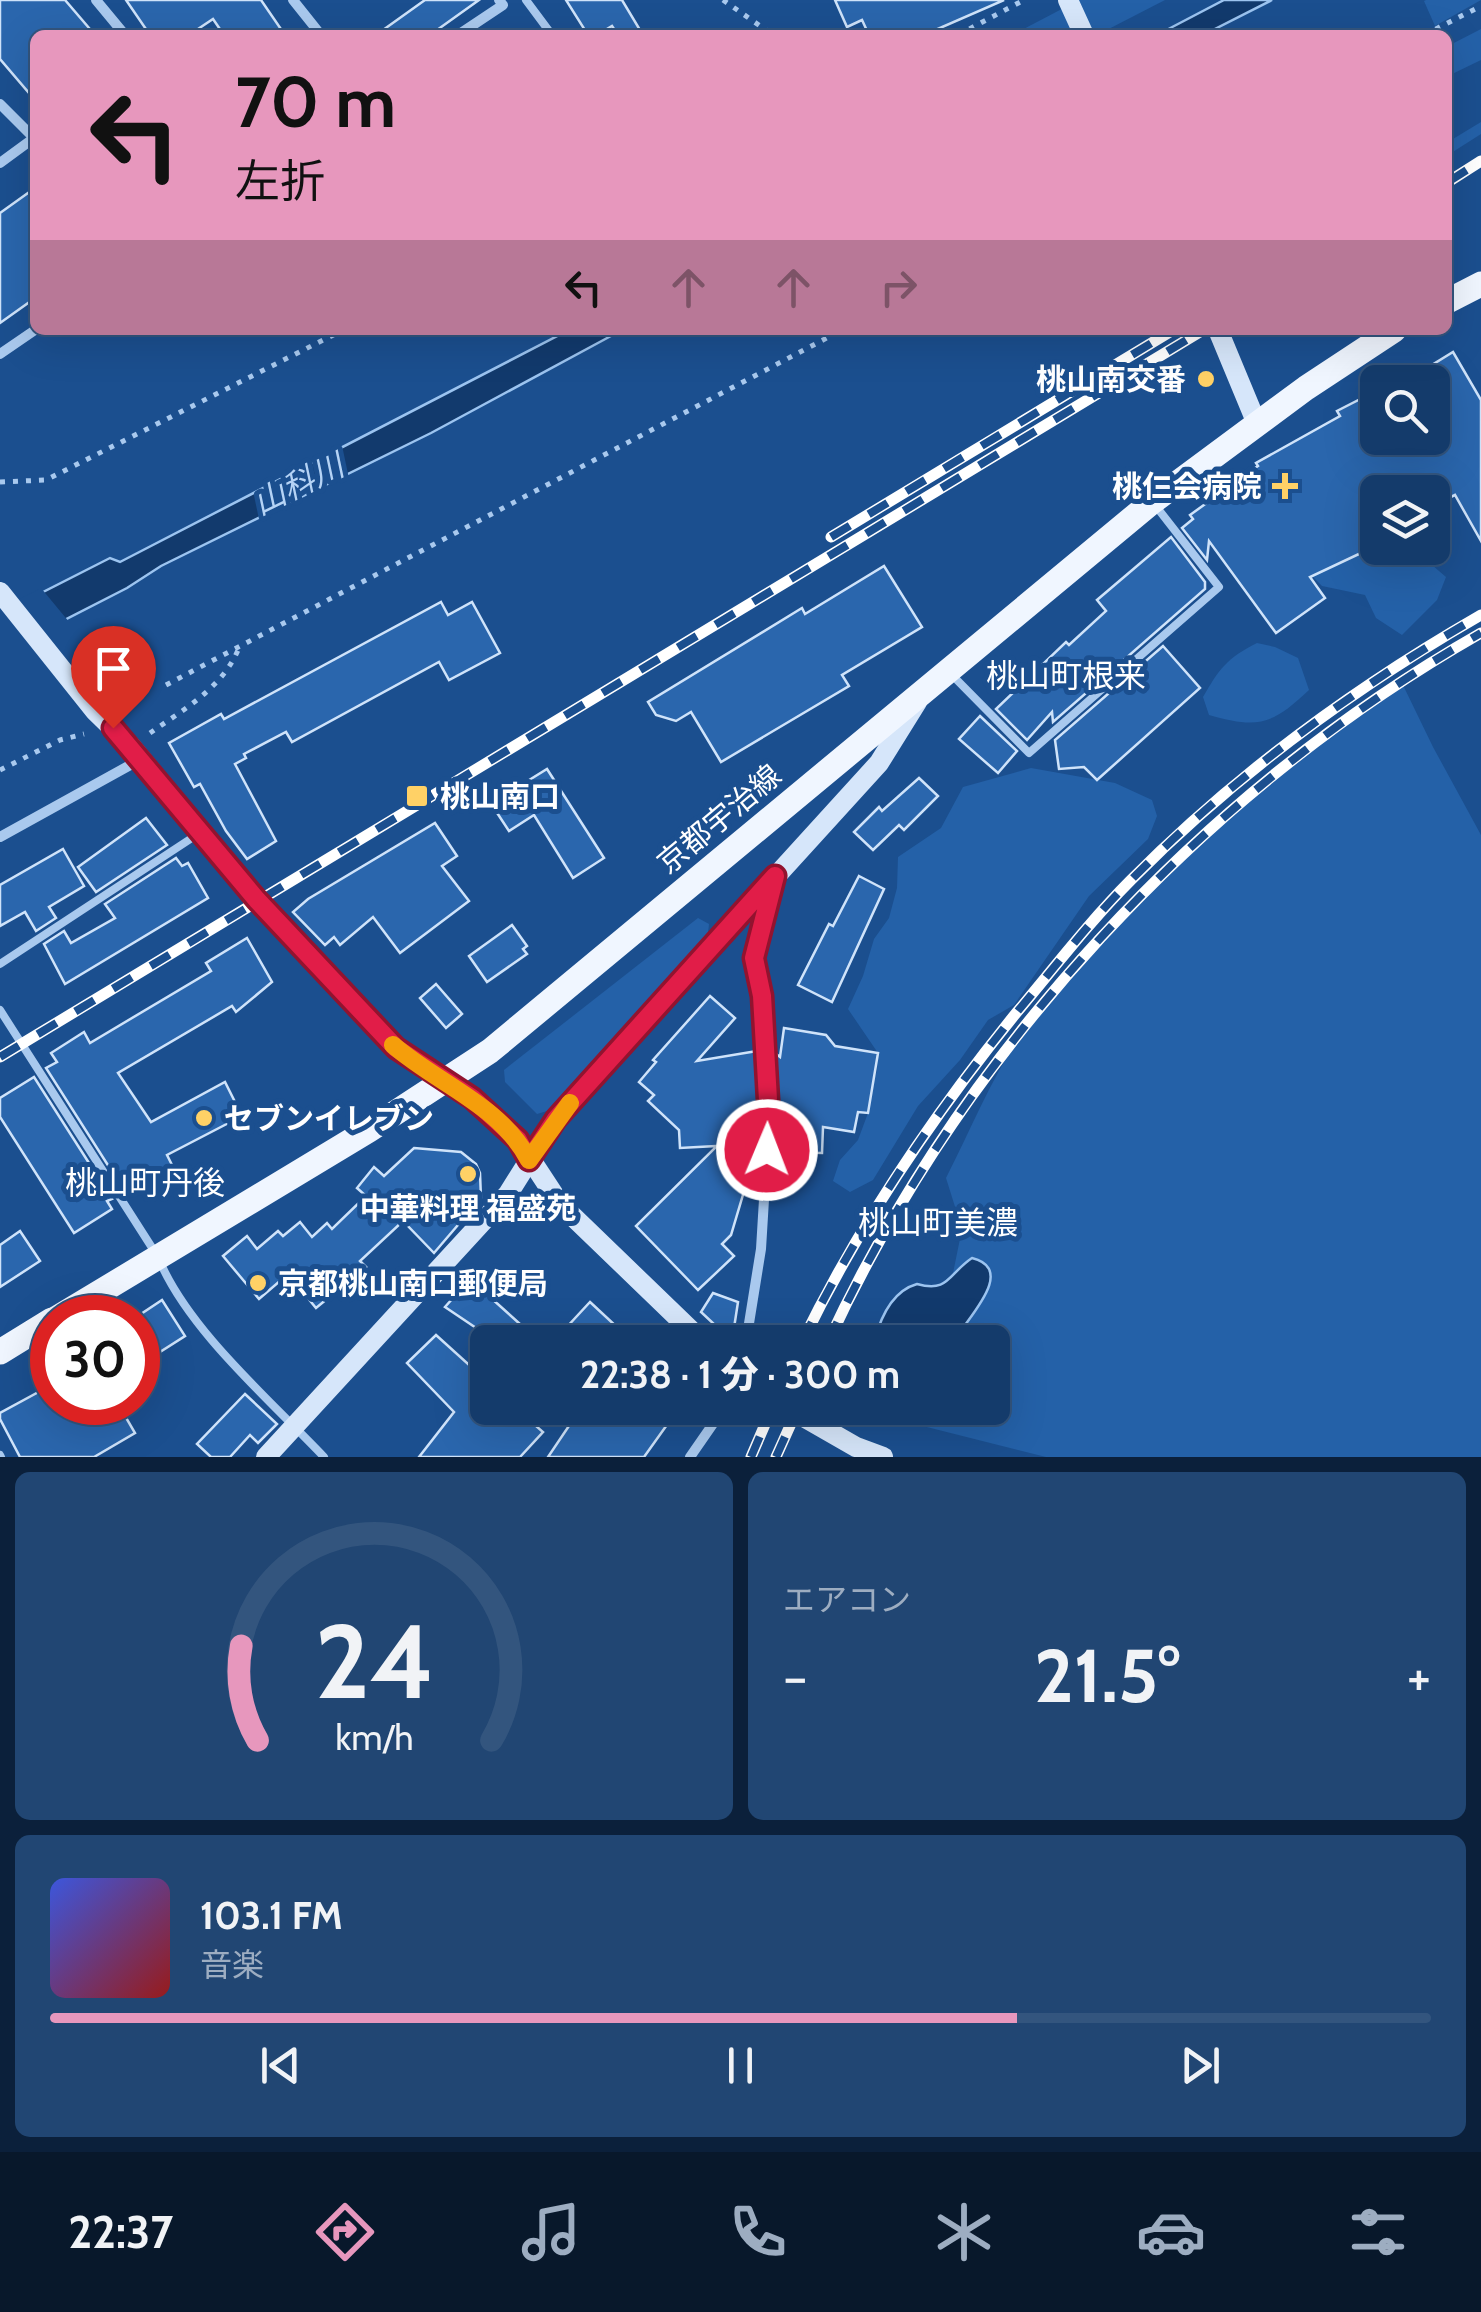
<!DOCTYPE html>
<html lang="ja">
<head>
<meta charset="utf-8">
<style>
	:root { --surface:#143b6b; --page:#214673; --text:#f1f3f6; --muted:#9dadc1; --line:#33557e; --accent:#e797bd }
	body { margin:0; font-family:Cabin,"Noto Sans JP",sans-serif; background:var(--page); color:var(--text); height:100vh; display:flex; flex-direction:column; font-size:38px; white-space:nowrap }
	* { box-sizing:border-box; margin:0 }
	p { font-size:32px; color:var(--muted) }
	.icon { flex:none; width:55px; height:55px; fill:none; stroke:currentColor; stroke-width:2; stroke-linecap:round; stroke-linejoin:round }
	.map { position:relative; height:1457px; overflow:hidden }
	.panel { display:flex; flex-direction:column; gap:15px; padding:15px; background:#0b203b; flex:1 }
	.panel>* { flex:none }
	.banner { position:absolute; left:30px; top:30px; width:1422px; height:305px; border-radius:15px; box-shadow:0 10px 40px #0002,0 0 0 2px var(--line); background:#e797bd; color:#111; overflow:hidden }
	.controls { position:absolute; left:1360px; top:365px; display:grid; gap:20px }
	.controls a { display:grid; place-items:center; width:90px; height:90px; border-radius:15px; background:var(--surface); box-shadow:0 10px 40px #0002,0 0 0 2px var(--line); font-size:50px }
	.speed { position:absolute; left:30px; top:1295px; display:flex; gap:20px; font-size:50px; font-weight:700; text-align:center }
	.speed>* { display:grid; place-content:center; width:130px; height:130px; border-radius:50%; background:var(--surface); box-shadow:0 10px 40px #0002,0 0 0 2px var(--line); line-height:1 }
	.speed .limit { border:15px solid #d22; background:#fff; color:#111 }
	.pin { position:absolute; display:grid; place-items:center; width:85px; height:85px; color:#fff; margin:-102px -42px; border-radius:50% 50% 50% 0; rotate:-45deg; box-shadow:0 0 10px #0007 }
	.pin .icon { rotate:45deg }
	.me { position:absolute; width:110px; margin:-55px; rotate:1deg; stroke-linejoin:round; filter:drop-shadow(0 0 8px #0008) }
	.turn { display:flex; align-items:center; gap:35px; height:210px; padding:0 40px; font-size:45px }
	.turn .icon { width:130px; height:130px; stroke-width:2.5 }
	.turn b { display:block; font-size:70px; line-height:85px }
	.lanes { display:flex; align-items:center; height:95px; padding:0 40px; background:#0003; justify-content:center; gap:50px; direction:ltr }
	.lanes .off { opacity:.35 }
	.big { font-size:75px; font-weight:800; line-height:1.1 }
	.panel .widget { flex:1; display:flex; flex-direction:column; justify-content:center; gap:15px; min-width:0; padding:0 35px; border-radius:15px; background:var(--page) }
	.panel .dial { align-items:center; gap:0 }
	.dial svg { height:260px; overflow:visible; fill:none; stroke:var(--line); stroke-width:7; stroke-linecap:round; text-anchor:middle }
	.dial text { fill:var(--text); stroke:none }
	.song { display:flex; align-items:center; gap:30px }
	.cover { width:120px; height:120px; border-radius:15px; background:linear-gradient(135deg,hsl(230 70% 55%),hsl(0 70% 35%)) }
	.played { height:10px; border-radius:5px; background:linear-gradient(90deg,var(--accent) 70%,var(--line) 70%) }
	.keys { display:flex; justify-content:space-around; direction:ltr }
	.heat { display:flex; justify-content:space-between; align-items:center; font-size:55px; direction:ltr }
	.panel .tiles { flex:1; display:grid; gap:15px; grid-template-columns:1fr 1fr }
	.widget:last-child { grid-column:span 2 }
	.trip { position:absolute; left:470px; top:1325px; width:540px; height:100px; border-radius:15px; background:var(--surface); box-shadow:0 10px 40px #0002,0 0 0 2px var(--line); font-weight:800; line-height:100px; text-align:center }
	.tabs { display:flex; height:160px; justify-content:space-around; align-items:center; background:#08182b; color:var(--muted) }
	.tabs .icon { width:70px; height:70px }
	.tabs .on { color:var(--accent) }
	.tabs b { font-size:45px; color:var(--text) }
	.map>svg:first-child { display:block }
</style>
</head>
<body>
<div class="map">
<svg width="1481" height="1457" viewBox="0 0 1481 1457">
	<rect width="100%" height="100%" fill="#1b4f8f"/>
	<!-- green -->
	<g fill="#2461a8">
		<path d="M1079 0H1165L1097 35H1012Z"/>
		<path d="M1481 0 1435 26 1424 1 1426 0Z"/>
		<path d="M1481 29V60L1448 76V46Z"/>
		<path d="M1481 122V134L1448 155V142Z"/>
		<path d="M1377 530 1378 548H1412L1446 577 1437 600 1402 635 1376 618 1365 595 1322 586 1303 567 1360 532Z"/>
		<path d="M1257 643 1275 647 1298 658 1309 690C1272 725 1258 729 1209 715L1203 697C1219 669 1227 658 1257 643Z"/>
		<path d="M1401 681 1433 747 1481 835V1457H1046L903 1421 910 1408H992V1342H939L962 1229 946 1178C970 1131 991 1079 1020 1036 1121 889 1257 782 1401 681Z"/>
		<path d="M1031 768 1115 783 1152 800 1157 816 1148 839 1089 896 1014 1005 988 1020 960 1060 918 1106 873 1180 850 1192 833 1181 840 1160 858 1140 868 1113 867 1099 877 1071 878 1053 848 1009 863 976 874 939 889 918 897 888 898 857 941 828 963 787Z"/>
		<path d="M698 918 709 924 708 933 547 1111 537 1114 505 1082 504 1070Z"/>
	</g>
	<!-- water -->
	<g fill="#123a6d" stroke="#9cc4f0" stroke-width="2.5">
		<path d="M1224 0H1272L1203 35H1157Z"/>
		<path d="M569 330H622L431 433 161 566 127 588 0 653V614L110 558 120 562Z"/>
		<path d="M972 1258C1020 1270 961 1324 954 1342H874C880 1319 892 1291 917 1284 949 1293 948 1274 972 1258Z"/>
		<path d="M879 1408H937L939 1419 924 1422Z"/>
	</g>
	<!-- pier -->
	<path fill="#1b4f8f" d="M41 588 70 623 0 658V609Z"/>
	<!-- building -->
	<g fill="#2a66ad" stroke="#cfe3fa" stroke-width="2.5">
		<path d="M0 0H65L95 35H35V100L0 59Z"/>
		<path d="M126 0H261L285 35H224L213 19 189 35H150Z"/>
		<path d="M425 0H479L430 35H376Z"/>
		<path d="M566 0H622L643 35H618L612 26 597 35H588Z"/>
		<path d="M835 0H1004L924 35H869L862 20 847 27Z"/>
		<path d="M35 188V298L0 323V213Z"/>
		<path d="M1453 352 1481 400V541L1455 495 1432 506V492H1361L1372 516 1369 523 1378 545 1310 577 1325 598 1276 633 1209 541 1207 560 1182 528 1193 519 1190 515 1258 466 1256 463 1340 416 1337 411 1378 390V438H1432V425L1445 418 1432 396V382H1425L1419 373Z"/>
		<path d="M1171 537 1205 582V589L1053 722 1052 712 1027 740 996 709 1066 642 1069 645 1106 611 1097 600Z"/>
		<path d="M884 566 922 627 842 675 849 686 721 762 691 712 676 721 656 715 648 702 802 608 805 614Z"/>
		<path d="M441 602 448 615 472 602 500 653 449 680 439 662 292 742 286 732 244 754 246 758 235 764 276 841 247 859 226 831 200 784 194 787 169 743 221 714 224 719Z"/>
		<path d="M1163 646 1200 688 1097 780 1084 767 1059 769 1055 740Z"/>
		<path d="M980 716 1017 751 998 773 959 739Z"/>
		<path d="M547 769 604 858 573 878 534 815 509 831 488 799 510 785 513 790Z"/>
		<path d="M919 778 938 796 904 830 899 825 873 850 854 832 879 807 882 811Z"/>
		<path d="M146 818 167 845 96 892 78 867Z"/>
		<path d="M435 823 457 856 442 866 469 901 400 953 373 917 340 945 334 937 325 945 293 912 308 899Z"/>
		<path d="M63 849 84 886 49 907 56 918 36 931 25 912 0 926V885Z"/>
		<path d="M176 858 182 866 188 863 208 898 65 984 44 944 64 931 71 943 115 918 105 904Z"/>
		<path d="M859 876 884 889 832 1002 798 985 829 924 833 926Z"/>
		<path d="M512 925 527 946 523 949 527 954 487 982 469 956Z"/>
		<path d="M247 938 272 982 236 1012 232 1006 118 1073 151 1122 225 1082 242 1116 167 1155 173 1167 125 1192 46 1068 57 1062 51 1053 84 1032 90 1043 211 971 206 963Z"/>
		<path d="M436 984 462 1014 446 1028 420 998Z"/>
		<path d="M710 996 735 1018 697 1061 757 1051 760 1117 753 1179 748 1178 731 1235 722 1244 734 1256 698 1290 636 1226 717 1146 680 1148 679 1130 648 1101 654 1095 639 1082 656 1062 653 1060Z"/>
		<path d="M784 1028 826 1035 835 1046 878 1053 868 1113 858 1112 854 1132 823 1127 822 1153 776 1152 775 1053 780 1057Z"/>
		<path d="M34 1077 112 1199 107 1201 112 1209 74 1233 0 1117V1098Z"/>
		<path d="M414 1148 461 1152 476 1164 480 1173 481 1198 434 1253 403 1221 360 1261 366 1267 316 1308 288 1274 259 1299 223 1256 247 1236 257 1249 278 1231 283 1236 300 1222 312 1237 327 1223 332 1229 366 1196 357 1188 374 1167 384 1176Z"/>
		<path d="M20 1231 40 1261 0 1287V1245Z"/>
		<path d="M470 1279 540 1342H497L445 1307Z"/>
		<path d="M713 1293 738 1302 732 1341 701 1312Z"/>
		<path d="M162 1300 185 1336 138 1366V1316Z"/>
		<path d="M590 1302 633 1342H553Z"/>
		<path d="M436 1335 488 1382V1408H501L514 1419 520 1412 543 1432 520 1457H419L454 1412 407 1363Z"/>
		<path d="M46 1388 52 1402H117L135 1433 94 1457H20L0 1419V1413Z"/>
		<path d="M245 1394 277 1424 258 1443 250 1435 230 1457H211L197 1444Z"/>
		<path d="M581 1408H679L644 1457H548Z"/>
	</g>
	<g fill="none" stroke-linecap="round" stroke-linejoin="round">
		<!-- path -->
		<g stroke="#a9c9ee" stroke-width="5" stroke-dasharray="5 8" stroke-linecap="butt">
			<path d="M723 0 773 35"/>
			<path d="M958 35 1024 0"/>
			<path d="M1424 35 1481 6"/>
			<path d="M0 482 46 480 343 330"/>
			<path d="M166 685 842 330"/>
			<path d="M150 733C183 710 222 688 238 650"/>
			<path d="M0 770 60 740 84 734"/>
		</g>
		<!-- lane -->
		<g stroke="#a9c9ee" stroke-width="8">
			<path d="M526 0 552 35"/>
			<path d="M952 675 1029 753 1219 587 1155 505"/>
			<path d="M0 964 201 832"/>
			<path d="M0 1010 158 1257C187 1329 270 1400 324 1457"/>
			<path d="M0 1455 1 1457"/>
		</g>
		<!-- street -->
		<g stroke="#a9c9ee" stroke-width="10">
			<path d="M96 0 125 35"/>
			<path d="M293 0 321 35"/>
			<path d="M458 35 503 5 499 0"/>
			<path d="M0 104 35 139"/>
			<path d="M0 163 34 138"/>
			<path d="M0 354 35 330"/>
			<path d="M0 837 141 759"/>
			<path d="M746 1342 761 1249 769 1117 763 995 754 958 772 887"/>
			<path d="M690 1457 724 1408"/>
		</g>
		<!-- secondary -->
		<g stroke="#d6e6fa" stroke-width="20">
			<path d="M1068 0 1084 35"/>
			<path d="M1218 330 1257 424"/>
			<path d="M0 592 95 711 131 746 257 900 396 1048 471 1099 518 1140 560 1204 703 1342"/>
			<path d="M788 1408 856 1447 883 1457"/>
			<path d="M266 1457 508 1194 555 1119 879 763 917 702"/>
		</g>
		<!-- primary -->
		<g stroke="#f0f6ff" stroke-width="25">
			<path d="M1448 301 1481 284"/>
			<path d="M57 1318 369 1130 490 1051 1152 502 1306 388 1394 330"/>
			<path d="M0 1352 52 1320"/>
		</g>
		<!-- rail casing -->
		<g stroke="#fff" stroke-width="11">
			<g id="rail">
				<path d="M1448 182 1481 161"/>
				<path d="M831 537 1173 330"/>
				<path d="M0 1057 1203 330"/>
				<path d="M802 1342C860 1223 934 1114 1017 1012 1054 968 1090 921 1131 880 1234 776 1354 688 1481 615"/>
				<path d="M828 1342C963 1051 1202 792 1481 633"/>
				<path d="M751 1457 772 1408"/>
				<path d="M776 1457 798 1408"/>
			</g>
		</g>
		<!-- rail -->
		<use href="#rail" stroke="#1b4f8f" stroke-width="8" stroke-dasharray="22" stroke-linecap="butt"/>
	</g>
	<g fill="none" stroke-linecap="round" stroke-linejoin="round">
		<!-- route casing -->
		<g stroke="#92132f" stroke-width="25">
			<path id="route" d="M113 728 257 900 396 1048 472 1098 518 1140 529 1160 556 1119 775 876 754 958 762 996 769 1117 767 1150"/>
		</g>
		<!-- route -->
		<use href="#route" stroke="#e11d48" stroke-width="18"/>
		<!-- slow -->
		<path stroke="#f59e0b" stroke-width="18" d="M393 1045C438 1084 500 1105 529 1160L570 1103"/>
	</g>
	<!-- markers -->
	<g fill="#ffd166" stroke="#1b4f8f" stroke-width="4">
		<circle cx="1206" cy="379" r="10"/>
		<path d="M1280 471h10v10h10v10h-10v10h-10v-10h-10v-10h10z"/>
		<rect x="405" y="784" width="24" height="24" rx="5"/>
		<circle cx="204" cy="1118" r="10"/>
		<circle cx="468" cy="1174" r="10"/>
		<circle cx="258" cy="1283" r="10"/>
	</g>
	<g text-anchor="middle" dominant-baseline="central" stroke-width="10" stroke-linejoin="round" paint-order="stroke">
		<!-- poi labels -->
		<g font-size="30" font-weight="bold" fill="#fff" stroke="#1b4f8f" text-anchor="start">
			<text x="1186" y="379" text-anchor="end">桃山南交番</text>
			<text x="1262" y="486" text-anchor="end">桃仁会病院</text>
			<text x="440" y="796">桃山南口</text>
			<text x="224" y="1118">セブンイレブン</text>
			<text x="468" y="1208" text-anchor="middle">中華料理 福盛苑</text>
			<text x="278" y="1283">京都桃山南口郵便局</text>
		</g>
		<!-- street labels -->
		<g font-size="30" fill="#fff" stroke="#1b4f8f">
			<text transform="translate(719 819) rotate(-40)">京都宇治線</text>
		</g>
		<!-- water labels -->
		<g font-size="32" font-style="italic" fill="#b5d3f5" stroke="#1b4f8f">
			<text transform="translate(298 484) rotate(-26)">山科川</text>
		</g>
		<!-- neighbourhood labels -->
		<g font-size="32" fill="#fff" stroke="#1b4f8f">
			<text x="1066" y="675">桃山町根来</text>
			<text x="145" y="1182">桃山町丹後</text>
			<text x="938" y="1222">桃山町美濃</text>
		</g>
	</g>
</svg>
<div class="controls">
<a><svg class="icon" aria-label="search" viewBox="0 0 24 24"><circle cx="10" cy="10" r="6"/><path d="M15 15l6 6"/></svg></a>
<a><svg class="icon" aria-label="layers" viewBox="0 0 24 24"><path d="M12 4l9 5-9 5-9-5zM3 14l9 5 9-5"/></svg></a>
</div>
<div class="speed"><div class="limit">30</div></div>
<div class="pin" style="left:113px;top:728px;background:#d93025"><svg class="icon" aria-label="arrive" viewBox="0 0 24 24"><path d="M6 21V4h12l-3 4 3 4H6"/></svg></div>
<svg class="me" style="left:767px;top:1150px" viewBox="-20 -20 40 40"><circle r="17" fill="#e11d48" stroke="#fff" stroke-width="3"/><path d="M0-11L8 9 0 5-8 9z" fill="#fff"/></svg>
<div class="trip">22:38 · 1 分 · 300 m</div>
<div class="banner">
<div class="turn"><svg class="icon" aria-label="left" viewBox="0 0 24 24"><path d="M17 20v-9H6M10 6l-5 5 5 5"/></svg><div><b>70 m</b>左折</div></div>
<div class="lanes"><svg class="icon" aria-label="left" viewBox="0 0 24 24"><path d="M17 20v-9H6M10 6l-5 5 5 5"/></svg><svg class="icon off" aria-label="ahead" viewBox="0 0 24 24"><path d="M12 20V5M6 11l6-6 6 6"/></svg><svg class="icon off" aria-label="ahead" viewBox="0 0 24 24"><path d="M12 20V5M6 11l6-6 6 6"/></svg><svg class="icon off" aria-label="right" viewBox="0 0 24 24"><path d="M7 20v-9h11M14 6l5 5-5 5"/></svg></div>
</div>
</div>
<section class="panel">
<div class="tiles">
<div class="widget dial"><svg viewBox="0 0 100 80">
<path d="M14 69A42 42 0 1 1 86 69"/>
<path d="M14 69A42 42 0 0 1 9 40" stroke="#e797bd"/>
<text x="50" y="56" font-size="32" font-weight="700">24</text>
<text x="50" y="72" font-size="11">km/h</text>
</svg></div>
<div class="widget"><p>エアコン</p>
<div class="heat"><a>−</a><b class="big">21.5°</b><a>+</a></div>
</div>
<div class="widget">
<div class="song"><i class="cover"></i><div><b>103.1 FM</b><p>音楽</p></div></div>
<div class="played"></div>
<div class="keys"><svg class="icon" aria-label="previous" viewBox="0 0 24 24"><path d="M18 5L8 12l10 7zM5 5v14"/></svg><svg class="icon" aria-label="pause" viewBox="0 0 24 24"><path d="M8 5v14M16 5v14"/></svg><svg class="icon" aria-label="next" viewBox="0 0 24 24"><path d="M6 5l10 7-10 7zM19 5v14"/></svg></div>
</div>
</div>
</section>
<nav class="tabs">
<b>22:37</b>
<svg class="icon on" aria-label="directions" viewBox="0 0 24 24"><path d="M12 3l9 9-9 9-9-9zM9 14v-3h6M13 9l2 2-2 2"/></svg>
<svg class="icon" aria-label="music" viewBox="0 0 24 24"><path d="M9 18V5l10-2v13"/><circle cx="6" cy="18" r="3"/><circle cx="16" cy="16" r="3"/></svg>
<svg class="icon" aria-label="phone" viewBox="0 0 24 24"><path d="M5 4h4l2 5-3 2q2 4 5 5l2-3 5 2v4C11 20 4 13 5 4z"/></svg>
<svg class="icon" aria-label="climate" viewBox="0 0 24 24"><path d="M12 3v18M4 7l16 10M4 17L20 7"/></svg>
<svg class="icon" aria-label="car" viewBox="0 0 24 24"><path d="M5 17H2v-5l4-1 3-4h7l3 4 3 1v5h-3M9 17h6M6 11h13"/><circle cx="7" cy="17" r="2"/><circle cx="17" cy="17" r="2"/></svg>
<svg class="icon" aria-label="filters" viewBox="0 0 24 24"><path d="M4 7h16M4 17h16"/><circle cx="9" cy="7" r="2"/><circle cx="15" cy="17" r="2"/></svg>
</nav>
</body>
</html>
